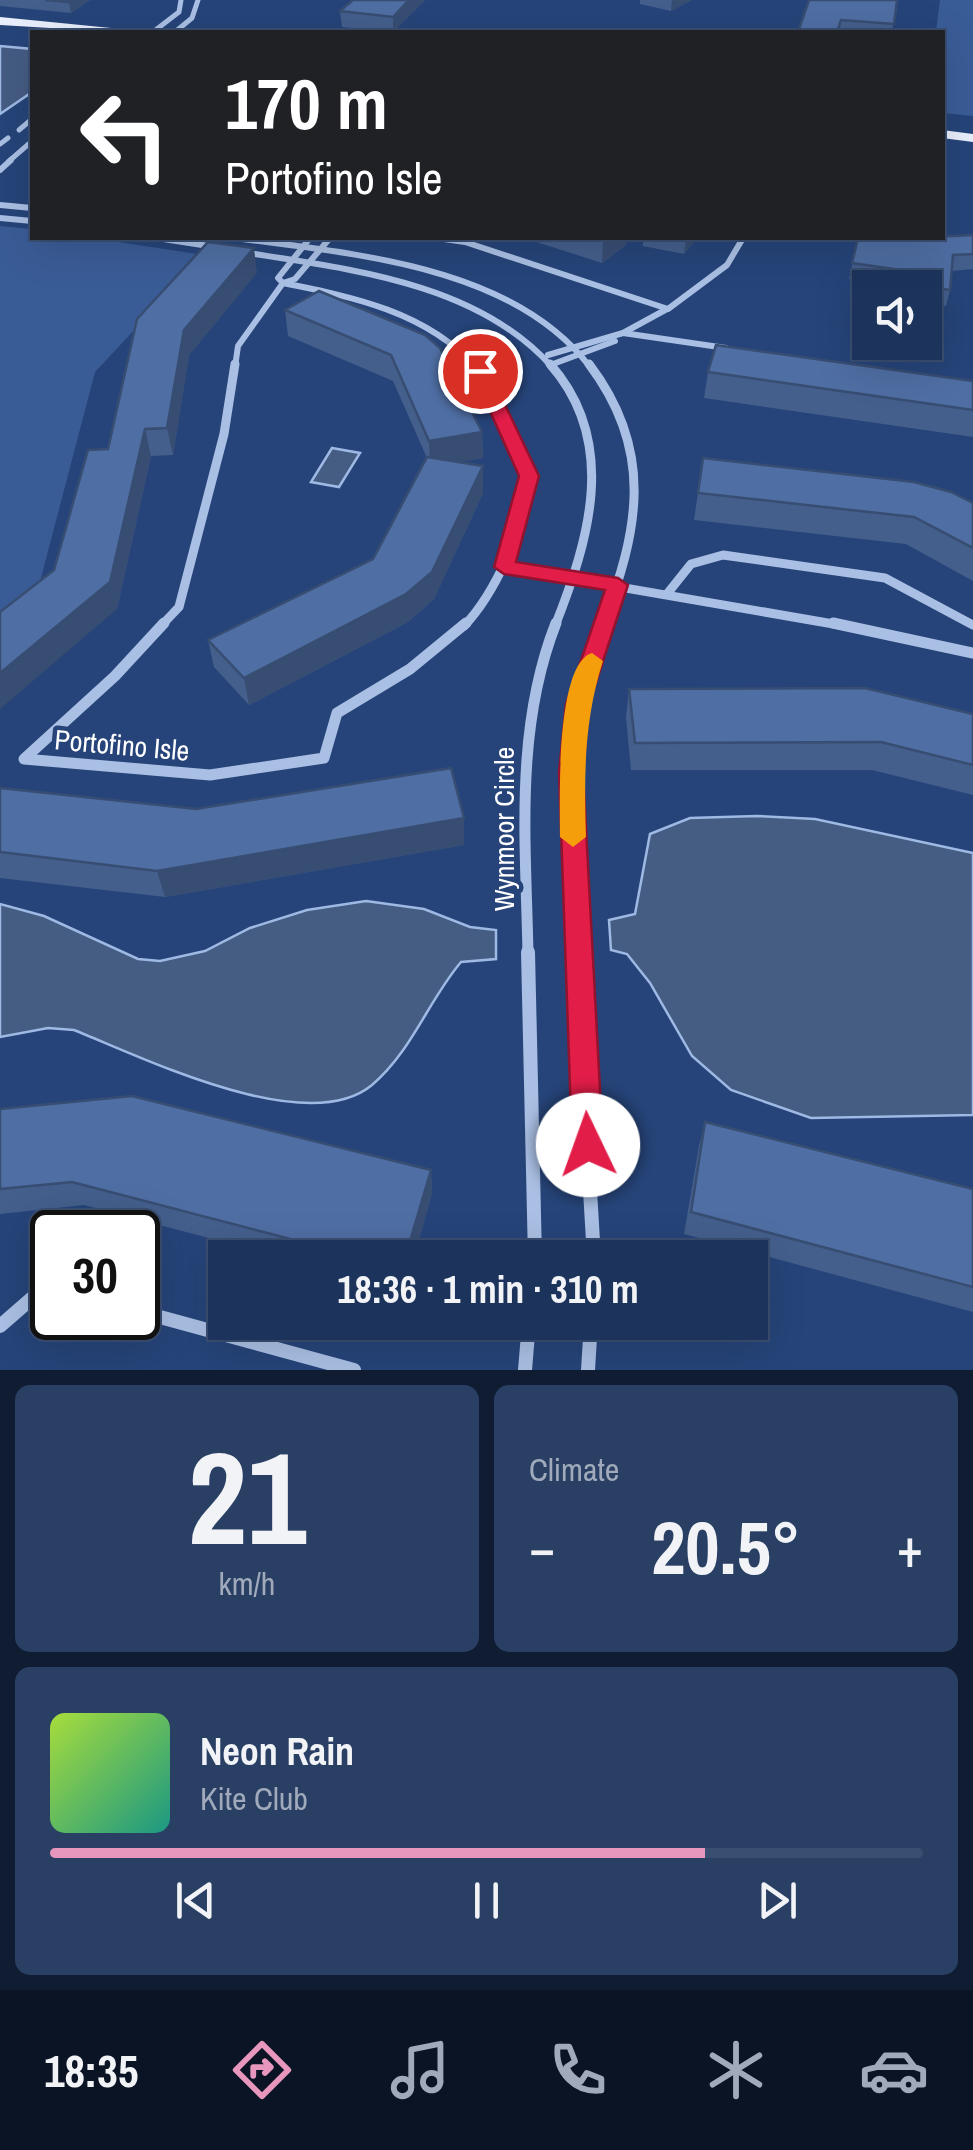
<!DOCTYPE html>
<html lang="en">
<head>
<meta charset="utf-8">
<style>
	:root { --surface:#1c335b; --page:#293f64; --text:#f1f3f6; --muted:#a0aabb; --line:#3a4e71; --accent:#e797bd }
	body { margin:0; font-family:"Archivo Narrow",sans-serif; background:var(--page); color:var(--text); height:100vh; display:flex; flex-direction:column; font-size:38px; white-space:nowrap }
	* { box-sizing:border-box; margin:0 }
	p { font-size:32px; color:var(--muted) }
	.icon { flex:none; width:55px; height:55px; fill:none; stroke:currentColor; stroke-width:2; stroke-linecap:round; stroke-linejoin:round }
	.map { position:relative; height:1370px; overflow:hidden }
	.sheet { display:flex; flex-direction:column; gap:15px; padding:15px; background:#0f1c32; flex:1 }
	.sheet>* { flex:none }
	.hud { position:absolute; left:30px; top:30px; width:915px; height:210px; border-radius:0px; box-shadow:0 10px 40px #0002,0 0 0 2px var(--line); background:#202124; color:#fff; overflow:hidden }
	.fabs { position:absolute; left:852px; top:270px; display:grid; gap:20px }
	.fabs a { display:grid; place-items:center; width:90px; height:90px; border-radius:0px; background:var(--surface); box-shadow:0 10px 40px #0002,0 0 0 2px var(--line); font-size:50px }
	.speed { position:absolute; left:30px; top:1210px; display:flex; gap:20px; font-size:50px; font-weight:700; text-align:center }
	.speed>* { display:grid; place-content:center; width:130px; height:130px; border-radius:50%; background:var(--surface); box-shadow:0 10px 40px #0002,0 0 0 2px var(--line); line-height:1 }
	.speed .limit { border:5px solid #111; border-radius:15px; background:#fff; color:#111 }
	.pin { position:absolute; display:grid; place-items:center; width:85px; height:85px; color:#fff; margin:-42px; border:5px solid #fff; border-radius:50%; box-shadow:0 2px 10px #0007 }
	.me { position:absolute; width:110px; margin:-55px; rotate:357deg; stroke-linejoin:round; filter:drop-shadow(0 0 8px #0008) }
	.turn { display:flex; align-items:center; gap:35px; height:210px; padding:0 30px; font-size:45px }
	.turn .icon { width:130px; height:130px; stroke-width:2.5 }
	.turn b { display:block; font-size:70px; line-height:85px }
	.big { font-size:75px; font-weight:700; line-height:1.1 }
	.sheet .card { flex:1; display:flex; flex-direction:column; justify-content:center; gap:15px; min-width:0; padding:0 35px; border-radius:15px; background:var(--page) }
	.sheet .dial { align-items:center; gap:0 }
	.dial b { font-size:130px; line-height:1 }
	.song { display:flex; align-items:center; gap:30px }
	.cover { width:120px; height:120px; border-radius:15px; background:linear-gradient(135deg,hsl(80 70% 55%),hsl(170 70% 35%)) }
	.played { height:10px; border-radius:5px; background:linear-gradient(90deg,var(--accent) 75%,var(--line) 75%) }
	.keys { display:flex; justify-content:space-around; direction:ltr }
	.heat { display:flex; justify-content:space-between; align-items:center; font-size:55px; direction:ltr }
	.sheet .tiles { flex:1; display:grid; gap:15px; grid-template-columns:1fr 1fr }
	.card:last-child { grid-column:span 2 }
	.trip { position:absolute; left:208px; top:1240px; width:560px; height:100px; border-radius:0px; background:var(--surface); box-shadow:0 10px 40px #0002,0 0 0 2px var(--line); font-weight:700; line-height:100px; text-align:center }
	.dock { display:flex; height:160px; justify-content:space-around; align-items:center; background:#0b1424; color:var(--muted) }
	.dock .icon { width:70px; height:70px }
	.dock .active { color:var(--accent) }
	.dock b { font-size:45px; color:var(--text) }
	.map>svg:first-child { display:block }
</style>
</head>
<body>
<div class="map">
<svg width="973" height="1370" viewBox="0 0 973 1370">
	<rect width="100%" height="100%" fill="#264479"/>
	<!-- green -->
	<g fill="#3a5c96">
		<path d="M940 0H973V116L943 113 942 32H936Z"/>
		<path d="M0 226 32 229V238H92L204 255 95 372 36 597 0 626Z"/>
	</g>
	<!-- water -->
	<g fill="#455c83" stroke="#9eb9e4" stroke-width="2.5">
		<path d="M0 46 32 49V92L0 114Z"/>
		<path d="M332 448 360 453 339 487 311 482Z"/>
		<path d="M757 816 815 819 973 853V1115L811 1118 731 1090 692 1056 650 983 627 954 611 950 609 920 635 914 650 834 690 818Z"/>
		<path d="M366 901 424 909 470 927 496 930V959L461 962C428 1001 412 1051 372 1085 307 1139 142 1057 74 1030L48 1028 0 1037V904L44 916 138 959 160 961 205 951 250 928 307 910Z"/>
	</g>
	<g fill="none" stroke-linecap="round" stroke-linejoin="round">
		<!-- minor-far4 -->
		<g stroke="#a9bfe3" stroke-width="5">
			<path d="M153 32 179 12 181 0"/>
			<path d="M175 32 192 18 198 0"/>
			<path d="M19 130 32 119"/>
			<path d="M0 144 8 138"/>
			<path d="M8 162 31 142"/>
		</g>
		<!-- minor-far3 -->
		<g stroke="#a9bfe3" stroke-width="6">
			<path d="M0 170 11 160"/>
			<path d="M0 205 32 208"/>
			<path d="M0 218 32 221"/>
			<path d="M157 238 215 247"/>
			<path d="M235 238C353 254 512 265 590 367"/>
			<path d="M437 238 465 242 668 309 727 265 743 238"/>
			<path d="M242 252C348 269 477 282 552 367"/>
			<path d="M283 283C354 297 426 312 476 367"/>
			<path d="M283 283 295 279 330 238"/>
			<path d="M283 283 278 278 310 238"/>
			<path d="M623 333 726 348"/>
			<path d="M548 355 623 333 667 309"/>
			<path d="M553 364 615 341"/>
			<path d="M235 367 238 346 283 283"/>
		</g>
		<!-- minor-far2 -->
		<g stroke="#a9bfe3" stroke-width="9">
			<path d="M550 364C619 442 589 540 555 626"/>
			<path d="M589 364C655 451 639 531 602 626"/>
			<path d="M504 567 845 626"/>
			<path d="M667 594 691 564 723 555 885 578 973 625"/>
			<path d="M161 626 179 607 224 434 235 364"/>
			<path d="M464 626C494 595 529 521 529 477 528 457 488 380 474 364"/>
		</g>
		<!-- minor-far1 -->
		<g stroke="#a9bfe3" stroke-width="11">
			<path d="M164 623 115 676 24 759 210 775 324 758 337 713 410 669 466 623"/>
			<path d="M833 623 973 653"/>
			<path d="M528 955C526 843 514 730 556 623"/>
			<path d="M576 955C571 841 562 731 603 623"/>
		</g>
		<!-- minor -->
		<g stroke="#a9bfe3" stroke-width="14">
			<path d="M528 952 535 1258"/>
			<path d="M576 952 594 1258"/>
			<path d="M138 1311 354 1370"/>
			<path d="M0 1326 46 1286 52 1288"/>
			<path d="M525 1370 529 1322"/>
			<path d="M588 1370 591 1322"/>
		</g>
		<!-- primary -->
		<g fill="#e8eefc" fill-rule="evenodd">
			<path d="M0 17 111 28 117 32 0 25Z"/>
			<path d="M942 130 973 134V142L942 138Z"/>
		</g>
	</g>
	<!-- wall -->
	<g fill="#445f8c">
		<path d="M0 0H90L71 13 0 6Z"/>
		<path d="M353 0H425L393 32 342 27 340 11Z"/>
		<path d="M640 0H692L671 11 640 4Z"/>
		<path d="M897 0 892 32H798Z"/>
		<path d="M973 235V269L952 271 950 290 946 306 925 304V288H890V285L849 279 858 238 895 239Z"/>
		<path d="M524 238H627L626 245 602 263Z"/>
		<path d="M643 238H697L684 254 643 246Z"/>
		<path d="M257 273 189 355 173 455 151 456 117 609 54 570 108 449Z"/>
		<path d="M319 291 482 432 483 458 459 462 483 466V493L434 599 408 622 249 705 214 667 208 640 373 559 427 458 393 381 288 336 285 310Z"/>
		<path d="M708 372 973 381V437L704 398Z"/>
		<path d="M703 458 973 503V581L906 544 694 520Z"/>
		<path d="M629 689 973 714V795L872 770H631L626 717Z"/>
		<path d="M0 788 196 809 464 845 165 897 0 878Z"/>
		<path d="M0 1109 431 1170 432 1193 414 1258H284L84 1205 0 1214Z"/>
		<path d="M705 1122 973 1189V1312L684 1234 699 1146Z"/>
	</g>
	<!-- shaded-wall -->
	<g fill="#374d72">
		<path d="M73 0H90L71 13 69 2Z"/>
		<path d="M409 0H425L393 32V17Z"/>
		<path d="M672 0H692L671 11Z"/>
		<path d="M605 238H627L626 245 602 263 603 239Z"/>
		<path d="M686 238H697L684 254Z"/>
		<path d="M254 248 257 273 189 355 173 455 167 428 184 330Z"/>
		<path d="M145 429 151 456 117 609 0 709V673Z"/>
		<path d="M482 432 483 458 430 467 429 441Z"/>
		<path d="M483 466V493L434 599 408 622 249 705 244 678Z"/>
		<path d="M464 818V845L165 897 157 871Z"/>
		<path d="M431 1170 432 1193 414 1258H405Z"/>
	</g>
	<!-- building -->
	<g fill="#4f6ea3" stroke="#374d72" stroke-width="2.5">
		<path d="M45 0H73L69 2Z"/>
		<path d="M353 0H409L393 17 340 11Z"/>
		<path d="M809 0H897L894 24 841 20 837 32H798Z"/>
		<path d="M973 235V254L953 255 950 290 892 282 894 269 852 263 858 238H895V239Z"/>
		<path d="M208 242 254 248 184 330 167 428 145 429 110 582 0 673V612L54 570 88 450 108 449 137 319Z"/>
		<path d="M319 291 425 335 440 348 482 432 429 441 391 355 285 310Z"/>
		<path d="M716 345 973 381V410L708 372Z"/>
		<path d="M427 457 483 466 432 572 406 594 244 678 208 640 373 559Z"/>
		<path d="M703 458 914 482 951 492 973 503V548L914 517 698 493Z"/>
		<path d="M865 688 973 714V765L881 742 635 743 629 689Z"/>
		<path d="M451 768 464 818 157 871 0 852V788L196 809Z"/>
		<path d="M132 1096 431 1170 405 1258H363L72 1182 0 1189V1109Z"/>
		<path d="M705 1122 973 1189V1287L691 1212Z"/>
	</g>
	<!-- route -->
	<path fill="#e11d48" stroke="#92132f" stroke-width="2.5" d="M480 366 489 371 539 476 516 562 618 578 628 585 589 704 583 772 603 1145 599 1156 588 1160 577 1156 572 1145 559 772 566 704 605 590 504 574 494 567 519 476 472 371Z"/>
	<!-- slow -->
	<path fill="#f59e0b" d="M592 653 603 661C584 720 584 775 586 837L573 847 560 837C560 804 555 664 592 653Z"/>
	<g text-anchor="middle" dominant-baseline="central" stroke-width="9" stroke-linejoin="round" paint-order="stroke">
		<!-- street labels -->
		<g font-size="28" fill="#fff" stroke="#264479">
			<text transform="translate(122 745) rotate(5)">Portofino Isle</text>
			<text transform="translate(504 829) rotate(-90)">Wynmoor Circle</text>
		</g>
	</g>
</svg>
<div class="fabs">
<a><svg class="icon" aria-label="sound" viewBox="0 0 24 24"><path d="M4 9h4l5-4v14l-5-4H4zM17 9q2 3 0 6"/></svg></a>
</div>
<div class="speed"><div class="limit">30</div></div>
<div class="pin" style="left:480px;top:371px;background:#d93025"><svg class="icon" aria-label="arrive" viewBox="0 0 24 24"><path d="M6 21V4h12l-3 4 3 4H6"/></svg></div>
<svg class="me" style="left:588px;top:1145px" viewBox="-20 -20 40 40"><circle r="19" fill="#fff"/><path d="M0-13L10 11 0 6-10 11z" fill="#e11d48"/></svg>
<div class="trip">18:36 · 1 min · 310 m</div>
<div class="hud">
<div class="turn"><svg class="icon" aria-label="left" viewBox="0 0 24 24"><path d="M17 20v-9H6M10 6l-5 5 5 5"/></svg><div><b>170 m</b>Portofino Isle</div></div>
</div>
</div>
<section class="sheet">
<div class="tiles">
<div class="card dial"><b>21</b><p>km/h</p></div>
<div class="card"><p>Climate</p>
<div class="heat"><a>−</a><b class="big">20.5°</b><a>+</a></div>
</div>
<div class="card">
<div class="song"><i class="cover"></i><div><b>Neon Rain</b><p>Kite Club</p></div></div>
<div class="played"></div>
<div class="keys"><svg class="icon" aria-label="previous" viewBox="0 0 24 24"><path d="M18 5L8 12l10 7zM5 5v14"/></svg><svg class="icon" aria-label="pause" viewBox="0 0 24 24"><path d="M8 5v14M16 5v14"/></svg><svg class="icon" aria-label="next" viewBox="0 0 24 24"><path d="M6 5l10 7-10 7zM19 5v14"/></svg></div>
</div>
</div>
</section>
<nav class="dock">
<b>18:35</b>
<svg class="icon active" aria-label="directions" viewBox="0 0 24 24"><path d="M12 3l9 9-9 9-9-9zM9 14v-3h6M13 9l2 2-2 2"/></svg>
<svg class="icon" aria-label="music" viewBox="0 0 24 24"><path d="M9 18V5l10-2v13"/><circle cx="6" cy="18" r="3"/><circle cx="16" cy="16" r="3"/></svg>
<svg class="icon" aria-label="phone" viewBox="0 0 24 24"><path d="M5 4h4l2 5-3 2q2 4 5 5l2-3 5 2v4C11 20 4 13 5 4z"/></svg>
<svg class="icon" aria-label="climate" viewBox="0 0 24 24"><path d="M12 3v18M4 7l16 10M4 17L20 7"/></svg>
<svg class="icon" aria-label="car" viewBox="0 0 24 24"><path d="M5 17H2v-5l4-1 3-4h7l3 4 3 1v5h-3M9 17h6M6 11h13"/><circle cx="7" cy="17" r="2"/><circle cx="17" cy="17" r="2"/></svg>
</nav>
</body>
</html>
